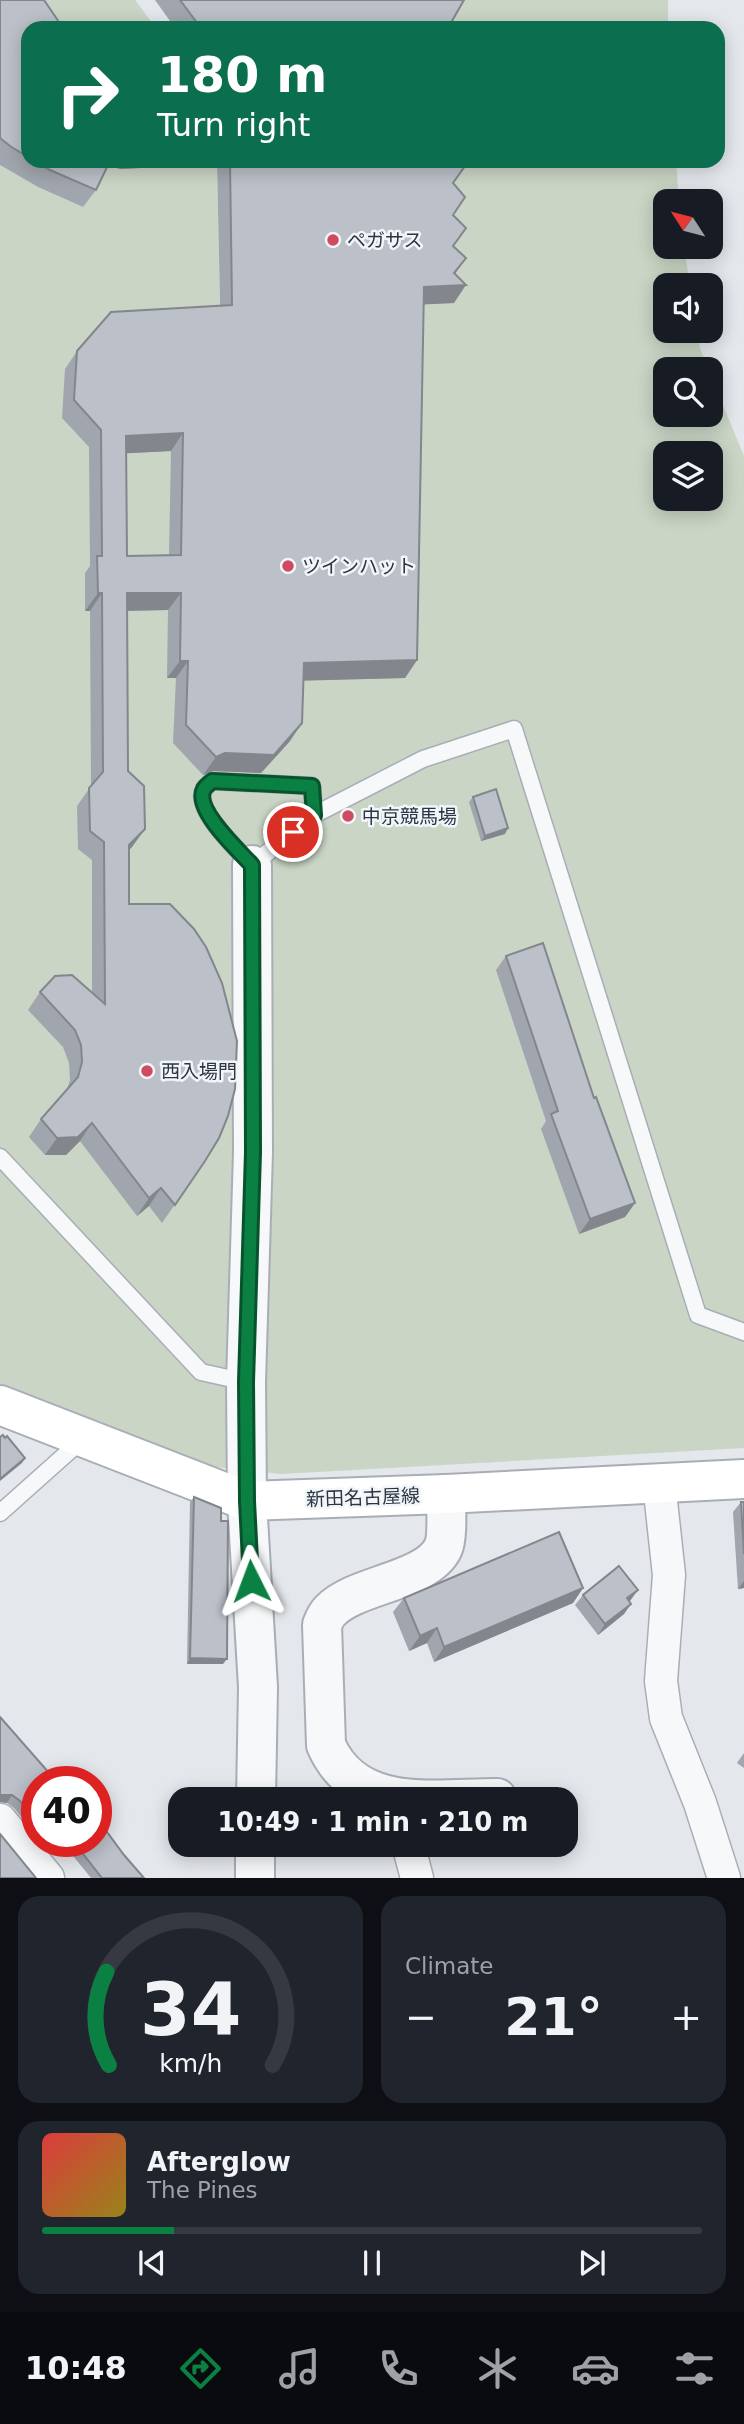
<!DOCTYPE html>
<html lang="en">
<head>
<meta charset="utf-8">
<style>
	:root { --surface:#171b24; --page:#20242c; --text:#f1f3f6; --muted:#9ea1a6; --line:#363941; --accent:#0b8043 }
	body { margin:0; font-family:"DejaVu Sans","Noto Sans JP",sans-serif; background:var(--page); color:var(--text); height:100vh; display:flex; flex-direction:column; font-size:26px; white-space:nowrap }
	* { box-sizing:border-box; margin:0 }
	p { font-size:23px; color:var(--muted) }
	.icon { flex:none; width:38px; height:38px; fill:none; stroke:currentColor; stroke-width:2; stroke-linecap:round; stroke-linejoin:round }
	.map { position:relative; height:1878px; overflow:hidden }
	.sheet { display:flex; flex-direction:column; gap:18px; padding:18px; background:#0d0f14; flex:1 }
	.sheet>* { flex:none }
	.hud { position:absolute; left:21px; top:21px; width:704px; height:147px; border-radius:21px; box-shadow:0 4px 18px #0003; background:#0b6e4f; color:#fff; overflow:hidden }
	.needle { width:46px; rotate:306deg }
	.tools { position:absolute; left:653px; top:189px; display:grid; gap:14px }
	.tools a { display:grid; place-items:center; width:70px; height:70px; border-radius:14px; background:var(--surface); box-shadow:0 4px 18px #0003; font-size:35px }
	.speed { position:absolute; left:21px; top:1766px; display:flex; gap:14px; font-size:35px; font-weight:700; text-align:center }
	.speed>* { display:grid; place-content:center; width:91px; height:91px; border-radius:50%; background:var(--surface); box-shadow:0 4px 18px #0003; line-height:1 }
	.speed .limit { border:10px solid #d22; background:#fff; color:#111 }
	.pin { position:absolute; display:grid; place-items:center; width:60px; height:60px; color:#fff; margin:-30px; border:4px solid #fff; border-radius:50%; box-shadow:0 2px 7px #0007 }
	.me { position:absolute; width:77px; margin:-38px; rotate:357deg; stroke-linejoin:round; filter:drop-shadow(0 0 5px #0008) }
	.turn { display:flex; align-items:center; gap:24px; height:147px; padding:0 21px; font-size:32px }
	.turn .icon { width:91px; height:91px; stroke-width:2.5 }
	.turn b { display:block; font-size:49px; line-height:60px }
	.big { font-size:52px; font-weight:800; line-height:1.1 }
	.sheet .widget { flex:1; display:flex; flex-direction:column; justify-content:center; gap:10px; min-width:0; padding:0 24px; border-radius:21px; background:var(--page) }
	.sheet .dial { align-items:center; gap:0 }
	.dial svg { height:182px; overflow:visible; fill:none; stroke:var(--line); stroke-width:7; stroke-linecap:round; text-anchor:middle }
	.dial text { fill:var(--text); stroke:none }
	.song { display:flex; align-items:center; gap:21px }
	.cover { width:84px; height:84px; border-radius:10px; background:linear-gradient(135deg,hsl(0 70% 55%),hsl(50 70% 35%)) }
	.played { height:7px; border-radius:4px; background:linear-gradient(90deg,var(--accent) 20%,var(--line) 20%) }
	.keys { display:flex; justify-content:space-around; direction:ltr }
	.heat { display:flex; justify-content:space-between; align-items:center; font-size:38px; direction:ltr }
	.sheet .tiles { flex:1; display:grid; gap:18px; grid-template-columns:1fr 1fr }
	.widget:last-child { grid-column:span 2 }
	.trip { position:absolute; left:168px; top:1787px; width:410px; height:70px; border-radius:21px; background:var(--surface); box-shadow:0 4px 18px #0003; font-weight:800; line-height:70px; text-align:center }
	.tab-bar { display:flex; height:112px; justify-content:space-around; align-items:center; background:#090b0e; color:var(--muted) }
	.tab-bar .icon { width:49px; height:49px }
	.tab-bar .active { color:var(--accent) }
	.tab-bar b { font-size:32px; color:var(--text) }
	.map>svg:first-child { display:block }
</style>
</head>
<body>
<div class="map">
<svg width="744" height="1878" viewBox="0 0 744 1878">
	<rect width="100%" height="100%" fill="#e4e7eb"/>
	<!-- green -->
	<g fill="#cad5c5" fill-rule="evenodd">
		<path d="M39 0H135L156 28H58Z"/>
		<path d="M441 0H668V28H446Z"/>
		<path d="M167 161H217L220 312 446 161H676L679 201H665V247H684L690 285H665V331H697L700 348 708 369H665V415H710L711 376 744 456V1448L281 1474 197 1465 0 1388V165L38 187 83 207 104 165C125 170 147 171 167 161ZM665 453H710V499H665Z"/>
	</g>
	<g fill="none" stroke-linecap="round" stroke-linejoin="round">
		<!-- service casing -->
		<g stroke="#a9aeb6" stroke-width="19">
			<g id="service">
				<path d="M212 781 312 786 314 815 252 865C239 851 193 809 204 789 206 786 209 784 212 781Z"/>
				<path d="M314 815 423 759 514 729 698 1315 744 1332"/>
				<path d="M0 1157 201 1372 246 1382"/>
				<path d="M0 1513 84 1438"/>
			</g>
		</g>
		<!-- minor casing -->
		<g stroke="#a9aeb6" stroke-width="35">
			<g id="minor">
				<path d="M659 1483 669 1575 661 1681 666 1718 700 1803 724 1878"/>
				<path d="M0 1820 48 1878"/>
				<path d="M408 1844 417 1878"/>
			</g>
		</g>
		<!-- tertiary casing -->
		<g stroke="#a9aeb6" stroke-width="42">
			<g id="tertiary">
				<path d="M252 865 253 1152 246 1382 247 1501 258 1687 256 1799"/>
				<path d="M446 1494C446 1506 448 1538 443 1548 427 1582 355 1584 330 1611 327 1614 324 1620 322 1625L326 1745C356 1814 436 1798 497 1798"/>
				<path d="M255 1878V1844"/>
			</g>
		</g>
		<!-- secondary casing -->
		<g stroke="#a9aeb6" stroke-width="42">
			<path id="secondary" d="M0 1405 247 1501 446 1494 744 1479"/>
		</g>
		<!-- service -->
		<use href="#service" stroke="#f6f8fa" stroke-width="16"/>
		<!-- minor -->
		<use href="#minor" stroke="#f6f8fa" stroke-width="32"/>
		<!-- tertiary -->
		<use href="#tertiary" stroke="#f6f8fa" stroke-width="38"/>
		<!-- secondary -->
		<use href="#secondary" stroke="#fff" stroke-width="38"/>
	</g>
	<!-- wall -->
	<g fill="#a1a5ad" fill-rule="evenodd">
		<path d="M0 0 28 28V161H167L162 164 142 168 121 169 107 166 96 190 83 207 38 187 0 165Z"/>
		<path d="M155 0H464L452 21 458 28H175Z"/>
		<path d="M217 161H461L453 183V246L466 258 455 274 454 303 424 304 417 660 405 678 304 680 290 741 261 773 213 771 203 775 173 743 176 678H167L168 610 127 611 128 771 132 847 129 850V904L205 1161 162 1223 149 1206 137 1216 80 1141 66 1155H45L29 1137 41 1119 67 1089 70 1080 69 1063 63 1047 28 1010 40 992 92 993V860L78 849 77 806 91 786 90 611H85V573L90 566 89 447 62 418 65 369 77 351 220 305ZM171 451 169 555 127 556 126 453Z"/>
		<path d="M473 797 505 834 481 841 469 802Z"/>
		<path d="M506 956 635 1203 625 1217 579 1234 541 1129 546 1121 496 970Z"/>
		<path d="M194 1497 223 1664H187L190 1502Z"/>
		<path d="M741 1502H744V1588L738 1589 733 1512Z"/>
		<path d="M583 1588 573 1603 434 1662 427 1643 409 1651 393 1612 404 1598Z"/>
		<path d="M583 1595 630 1601 624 1614 598 1635 575 1605Z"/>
		<path d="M744 1753V1768L737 1763Z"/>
		<path d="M37 1782V1836L14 1808 7 1803 0 1802Z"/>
		<path d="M41 1841H53L46 1847Z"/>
		<path d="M61 1841H96L124 1855 144 1878H91Z"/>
	</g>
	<!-- shaded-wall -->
	<g fill="#83868d">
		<path d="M107 161H167L162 164 142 168 121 169 104 165Z"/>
		<path d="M466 258 454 275 466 285 454 303 412 305 424 287 454 273Z"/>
		<path d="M183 433 171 451 114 454 126 436Z"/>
		<path d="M98 593H102L90 611H85Z"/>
		<path d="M127 593H181L168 610 115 611Z"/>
		<path d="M417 660 405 678 292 681 304 663Z"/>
		<path d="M180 661H188L176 678H167Z"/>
		<path d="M302 723 290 741 261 773 213 771 203 775 216 757Z"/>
		<path d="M508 828 505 834 481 841 485 836Z"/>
		<path d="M145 829 132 847 116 862 129 845Z"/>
		<path d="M92 1123 80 1141 66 1155H45L57 1138Z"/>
		<path d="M161 1188 149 1206 137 1216 149 1198Z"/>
		<path d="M635 1203 625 1217 579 1234 590 1219Z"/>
		<path d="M25 1458 22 1463 0 1481V1479Z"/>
		<path d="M744 1581V1588L738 1589Z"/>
		<path d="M583 1588 573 1603 434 1662 444 1647Z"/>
		<path d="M638 1590 630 1601 620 1609 627 1598Z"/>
		<path d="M631 1604 624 1614 598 1635 605 1624Z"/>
		<path d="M437 1628 427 1643 409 1651 420 1636Z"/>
		<path d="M190 1658 227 1659 223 1664H187Z"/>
		<path d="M2 1794 12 1795 7 1803 0 1802V1795Z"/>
	</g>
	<!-- building -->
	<g fill="#bbc0c9" stroke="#83868d" stroke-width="2" fill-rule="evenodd">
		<path d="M0 0H44L63 28H28V157L10 146 0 138Z"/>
		<path d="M180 0H464L452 21 458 28H201Z"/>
		<path d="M35 161H110L96 190 50 170Z"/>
		<path d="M230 161H461L465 166 453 183 465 197 453 215 466 228 453 246 466 258 454 273 466 285 424 287 417 660 304 663 302 723 274 755 225 753 216 757 186 725 188 661H180L181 593H127L128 771 144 786 145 829 129 845V904H170L194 929 206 947 222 983 237 1041 235 1089 228 1116 219 1138 205 1161 175 1205 161 1188 149 1198 92 1123 78 1137 57 1138 41 1119 78 1077 82 1062 81 1045 75 1030 40 992 55 976 72 975 105 1004 104 842 90 831 89 788 103 772 102 593H98L97 556H102L101 430 74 400 77 351 111 312 232 305ZM183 433 181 555 127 556 126 436Z"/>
		<path d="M496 789 508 828 485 836 473 797Z"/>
		<path d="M543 943 594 1098 596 1097 635 1203 590 1219 551 1114 558 1111 506 956Z"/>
		<path d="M3 1435 5 1438 7 1436 25 1458 0 1479V1437Z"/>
		<path d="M194 1497 221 1508V1521H228L227 1659 190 1658Z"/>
		<path d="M741 1502H744V1554Z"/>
		<path d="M559 1532 583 1588 444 1647 437 1628 420 1636 404 1598Z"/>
		<path d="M619 1566 638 1590 627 1598 631 1604 605 1624 583 1595Z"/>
		<path d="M0 1717 50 1774 54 1770 63 1782H37V1821L20 1801 12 1795H0Z"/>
		<path d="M99 1821 124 1855 144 1878H102L73 1841H96V1822L97 1823Z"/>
		<path d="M0 1834 36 1878H0Z"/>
	</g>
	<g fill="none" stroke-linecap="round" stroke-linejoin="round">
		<!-- route casing -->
		<g stroke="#07532c" stroke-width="18">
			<path id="route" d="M251 1581 247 1501 246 1382 253 1152 252 865C239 851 193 809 204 789 206 786 209 784 212 781L312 786 314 815 293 832"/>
		</g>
		<!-- route -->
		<use href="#route" stroke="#0b8043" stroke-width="12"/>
	</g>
	<!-- markers -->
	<g fill="#ce4b63" stroke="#f3f6f9" stroke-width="2.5">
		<circle cx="333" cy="240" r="7"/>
		<circle cx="288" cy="566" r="7"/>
		<circle cx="348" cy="816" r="7"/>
		<circle cx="147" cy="1071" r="7"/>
	</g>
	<g text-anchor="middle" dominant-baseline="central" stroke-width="5" stroke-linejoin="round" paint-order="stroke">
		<!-- poi labels -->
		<g font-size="19" fill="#2b3544" stroke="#f3f6f9" text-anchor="start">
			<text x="347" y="240">ペガサス</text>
			<text x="302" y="566">ツインハット</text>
			<text x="362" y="816">中京競馬場</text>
			<text x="161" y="1071">西入場門</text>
		</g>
		<!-- street labels -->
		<g font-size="19" fill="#2b3544" stroke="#f3f6f9">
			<text transform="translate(363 1497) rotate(-2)">新田名古屋線</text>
		</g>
	</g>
</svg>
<div class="tools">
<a><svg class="needle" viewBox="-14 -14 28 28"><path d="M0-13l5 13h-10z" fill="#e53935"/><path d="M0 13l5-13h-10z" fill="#9ea1a6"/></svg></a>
<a><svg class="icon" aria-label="sound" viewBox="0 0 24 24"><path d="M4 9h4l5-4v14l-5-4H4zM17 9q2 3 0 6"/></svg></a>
<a><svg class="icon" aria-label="search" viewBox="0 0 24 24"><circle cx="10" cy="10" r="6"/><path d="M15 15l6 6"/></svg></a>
<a><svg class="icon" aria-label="layers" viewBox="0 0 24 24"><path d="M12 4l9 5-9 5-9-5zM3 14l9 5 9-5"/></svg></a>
</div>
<div class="speed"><div class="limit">40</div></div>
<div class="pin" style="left:293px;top:832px;background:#d93025"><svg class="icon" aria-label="arrive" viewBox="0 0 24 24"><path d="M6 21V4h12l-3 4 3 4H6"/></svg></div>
<svg class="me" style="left:251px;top:1581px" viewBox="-20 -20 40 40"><path d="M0-17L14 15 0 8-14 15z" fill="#0b8043" stroke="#fff" stroke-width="4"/></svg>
<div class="trip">10:49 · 1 min · 210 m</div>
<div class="hud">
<div class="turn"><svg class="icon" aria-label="right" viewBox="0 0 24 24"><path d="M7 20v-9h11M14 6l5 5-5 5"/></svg><div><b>180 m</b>Turn right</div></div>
</div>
</div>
<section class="sheet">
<div class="tiles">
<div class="widget dial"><svg viewBox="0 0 100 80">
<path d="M14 69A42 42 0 1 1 86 69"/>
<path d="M14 69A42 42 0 0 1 13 28" stroke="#0b8043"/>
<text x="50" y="56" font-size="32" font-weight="700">34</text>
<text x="50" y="72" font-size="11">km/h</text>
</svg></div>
<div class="widget"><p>Climate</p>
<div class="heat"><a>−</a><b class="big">21°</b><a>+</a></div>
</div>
<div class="widget">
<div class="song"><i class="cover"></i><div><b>Afterglow</b><p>The Pines</p></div></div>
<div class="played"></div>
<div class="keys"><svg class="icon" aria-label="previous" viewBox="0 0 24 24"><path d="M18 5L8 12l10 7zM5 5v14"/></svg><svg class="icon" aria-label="pause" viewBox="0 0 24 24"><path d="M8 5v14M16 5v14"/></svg><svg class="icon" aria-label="next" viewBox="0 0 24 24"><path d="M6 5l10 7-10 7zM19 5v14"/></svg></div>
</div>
</div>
</section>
<nav class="tab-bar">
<b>10:48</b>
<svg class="icon active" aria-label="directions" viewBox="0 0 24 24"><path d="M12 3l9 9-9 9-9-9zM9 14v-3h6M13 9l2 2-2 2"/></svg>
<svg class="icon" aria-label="music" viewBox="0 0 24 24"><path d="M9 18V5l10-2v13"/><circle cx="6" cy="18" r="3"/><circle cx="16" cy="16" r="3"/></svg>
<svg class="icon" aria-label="phone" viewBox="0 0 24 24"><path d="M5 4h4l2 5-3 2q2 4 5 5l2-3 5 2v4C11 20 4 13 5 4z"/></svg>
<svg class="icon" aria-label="climate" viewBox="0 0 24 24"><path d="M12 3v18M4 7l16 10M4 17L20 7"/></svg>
<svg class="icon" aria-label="car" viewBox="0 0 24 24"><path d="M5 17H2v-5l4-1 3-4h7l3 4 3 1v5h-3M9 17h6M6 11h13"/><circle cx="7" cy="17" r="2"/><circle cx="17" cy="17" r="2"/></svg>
<svg class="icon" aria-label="filters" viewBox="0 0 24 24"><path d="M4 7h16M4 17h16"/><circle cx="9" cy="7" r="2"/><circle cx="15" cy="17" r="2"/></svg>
</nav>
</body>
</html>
